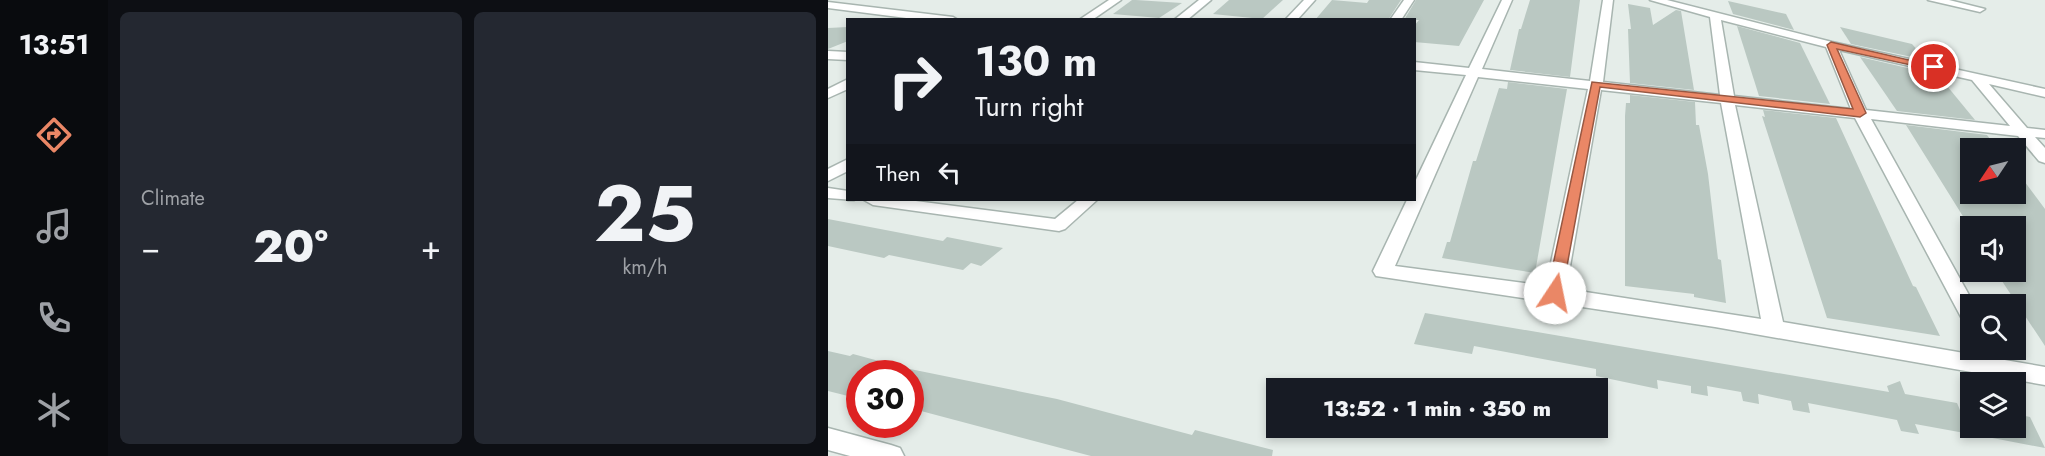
<!DOCTYPE html>
<html lang="en">
<head>
<meta charset="utf-8">
<style>
	:root { --surface:#171b24; --page:#242831; --text:#f1f3f6; --muted:#9ea1a6; --accent:#ea8766 }
	body { margin:0; font-family:Jost,sans-serif; background:var(--page); color:var(--text); height:100vh; display:flex; flex-direction:column; font-size:22px; white-space:nowrap }
	* { box-sizing:border-box; margin:0 }
	p { font-size:20px; color:var(--muted) }
	.icon { flex:none; width:33px; height:33px; fill:none; stroke:currentColor; stroke-width:2; stroke-linecap:round; stroke-linejoin:round }
	.map { position:relative; flex:1; overflow:hidden }
	.side { display:flex; flex-direction:column; gap:12px; padding:12px; background:#0d0f14; width:720px }
	.side>* { flex:none }
	.top-card { position:absolute; left:18px; top:18px; width:570px; height:183px; border-radius:0px; box-shadow:0 3px 9px #0003; background:#171b24; color:var(--text); overflow:hidden }
	.needle { width:39px; rotate:235deg }
	.tools { position:absolute; left:1132px; top:138px; display:grid; gap:12px }
	.tools a { display:grid; place-items:center; width:66px; height:66px; border-radius:0px; background:var(--surface); box-shadow:0 3px 9px #0003; font-size:30px }
	.speed { position:absolute; left:18px; top:360px; display:flex; gap:12px; font-size:30px; font-weight:700; text-align:center }
	.speed>* { display:grid; place-content:center; width:78px; height:78px; border-radius:50%; background:var(--surface); box-shadow:0 3px 9px #0003; line-height:1 }
	.speed .limit { border:9px solid #d22; background:#fff; color:#111 }
	.pin { position:absolute; display:grid; place-items:center; width:51px; height:51px; color:#fff; margin:-26px; border:3px solid #fff; border-radius:50%; box-shadow:0 2px 6px #0007 }
	.me { position:absolute; width:66px; margin:-33px; rotate:11deg; stroke-linejoin:round; filter:drop-shadow(0 0 4px #0008) }
	.turn { display:flex; align-items:center; gap:21px; height:126px; padding:0 30px; font-size:27px }
	.turn .icon { width:78px; height:78px; stroke-width:2.5 }
	.turn b { display:block; font-size:42px; line-height:51px }
	.then { display:flex; align-items:center; height:57px; padding:0 30px; background:#0003; gap:12px; font-size:22px }
	.big { font-size:45px; font-weight:800; line-height:1.1 }
	.side .tile { flex:1; display:flex; flex-direction:column; justify-content:center; gap:9px; min-width:0; padding:0 21px; border-radius:9px; background:var(--page) }
	.side .dial { align-items:center; gap:0 }
	.dial b { font-size:78px; line-height:1 }
	.heat { display:flex; justify-content:space-between; align-items:center; font-size:33px; direction:ltr }
	.side .tiles { flex:1; display:grid; gap:12px; grid-template-columns:repeat(2,1fr) }
	.trip { position:absolute; left:438px; top:378px; width:342px; height:60px; border-radius:0px; background:var(--surface); box-shadow:0 3px 9px #0003; font-weight:800; line-height:60px; text-align:center }
	main { display:flex; flex:1; min-height:0 }
	.menu { display:flex; flex-direction:column; width:108px; justify-content:space-around; align-items:center; background:#090b0e; color:var(--muted) }
	.menu .icon { width:42px; height:42px }
	.menu .selected { color:var(--accent) }
	.menu b { font-size:27px; color:var(--text) }
	.map>svg:first-child { display:block }
</style>
</head>
<body>
<main>
<nav class="menu">
<b>13:51</b>
<svg class="icon selected" aria-label="directions" viewBox="0 0 24 24"><path d="M12 3l9 9-9 9-9-9zM9 14v-3h6M13 9l2 2-2 2"/></svg>
<svg class="icon" aria-label="music" viewBox="0 0 24 24"><path d="M9 18V5l10-2v13"/><circle cx="6" cy="18" r="3"/><circle cx="16" cy="16" r="3"/></svg>
<svg class="icon" aria-label="phone" viewBox="0 0 24 24"><path d="M5 4h4l2 5-3 2q2 4 5 5l2-3 5 2v4C11 20 4 13 5 4z"/></svg>
<svg class="icon" aria-label="climate" viewBox="0 0 24 24"><path d="M12 3v18M4 7l16 10M4 17L20 7"/></svg>
</nav>
<section class="side">
<div class="tiles">
<div class="tile"><p>Climate</p>
<div class="heat"><a>−</a><b class="big">20°</b><a>+</a></div>
</div>
<div class="tile dial"><b>25</b><p>km/h</p></div>
</div>
</section>
<div class="map">
<svg width="1217" height="456" viewBox="0 0 1217 456">
	<rect width="100%" height="100%" fill="#e5ede9"/>
	<!-- building -->
	<g fill="#bac8c2">
		<path d="M304 0H308L354 3 331 18 285 14Z"/>
		<path d="M401 0H455L434 19 385 14Z"/>
		<path d="M504 0 539 3 541 0H573L560 20H487Z"/>
		<path d="M588 0H656L631 46 586 42V26L591 20H576Z"/>
		<path d="M702 0H752L742 77 682 70 691 29H693Z"/>
		<path d="M900 1 958 14 966 30 905 14Z"/>
		<path d="M800 4 822 8 825 25 848 10 853 11 866 90 802 83 800 29H803Z"/>
		<path d="M909 26 972 43 1002 104 931 96Z"/>
		<path d="M20 27V41L0 49V28Z"/>
		<path d="M1012 27 1084 44 1098 60 1023 44Z"/>
		<path d="M1032 57 1110 75 1147 120 1069 111Z"/>
		<path d="M680 82 739 89 707 273 614 258 619 242H622L645 161H648L671 88 679 89Z"/>
		<path d="M802 95 867 102 868 125H871L880 174 890 259 893 260 898 303 866 297V294L797 286V116L798 103H802Z"/>
		<path d="M935 110 1008 118 1085 286 1088 287 1112 336 999 318 934 116 937 117Z"/>
		<path d="M1078 125 1159 135 1169 148H1143V194H1188V170L1217 209V346L1168 272H1188V226H1141Z"/>
		<path d="M0 219 115 241 119 237 175 248 153 266 143 263 135 270 61 255 56 258 0 246Z"/>
		<path d="M597 313 1061 392 1059 386 1072 381 1077 394 1129 403 1142 434 1087 424 1091 434 1073 431 1069 420 980 403 982 413 965 410 963 401 930 394 931 404 915 401 913 392 879 386 880 396 863 393V386L829 380 830 389 768 376V369L646 346 644 354 586 344Z"/>
		<path d="M0 351 22 356 25 354 77 368V374H32V399L0 391Z"/>
		<path d="M82 369 229 399 364 435 367 430 445 450 444 456H263L93 411 82 422Z"/>
		<path d="M1188 414 1202 417 1217 448 1154 436 1155 428H1188Z"/>
	</g>
	<g fill="none" stroke-linecap="round" stroke-linejoin="round">
		<!-- minor casing -->
		<g stroke="#a8b5b0" stroke-width="3">
			<g id="minor">
				<path d="M281 0H293L264 20H251Z"/>
				<path d="M371 0H383L359 20H346Z"/>
				<path d="M476 0H487L469 20H457Z"/>
				<path d="M576 0H586L573 20H562Z"/>
				<path d="M674 0H684L654 69 762 81 775 0H785L775 82 892 95 882 17 822 0H839L1004 42 1217 89V97L1161 84 1199 128 1217 130V138L1207 137 1217 148V163L1211 161 1190 136 1043 119 1146 304H1143V325L1136 322 1133 317 1027 118 907 105 955 322 1217 367V385L887 327 548 276 545 271 579 200H586V184L638 75 586 70V62L641 68ZM893 20 998 47 1023 109 906 96ZM1011 50 1144 80 1182 126 1038 110ZM650 77 760 89 718 286 567 266ZM773 90 893 103 933 319 738 289Z"/>
				<path d="M1100 0H1121L1157 9 1152 12Z"/>
				<path d="M0 2 125 17 130 20H94L0 8Z"/>
				<path d="M0 51 20 52V60L0 59Z"/>
				<path d="M20 79V89L0 98V89Z"/>
				<path d="M20 159V171L0 181V169Z"/>
				<path d="M0 188 20 191V200H26L0 198Z"/>
				<path d="M36 200H80L227 219 250 200H269L237 229 231 231 45 205Z"/>
				<path d="M0 428 63 445 72 448 76 456H22L0 450Z"/>
			</g>
		</g>
		<!-- minor -->
		<use href="#minor" fill="#fff" fill-rule="evenodd"/>
	</g>
	<!-- route -->
	<path fill="#ea8766" stroke="#985842" stroke-width="1.5" d="M1003 42 1111 67 1106 70 1009 49 1038 113 1032 117 772 87 734 293 732 297H721L719 293 764 82 1025 109 999 45Z"/>
</svg>
<div class="tools">
<a><svg class="needle" viewBox="-14 -14 28 28"><path d="M0-13l5 13h-10z" fill="#e53935"/><path d="M0 13l5-13h-10z" fill="#9ea1a6"/></svg></a>
<a><svg class="icon" aria-label="sound" viewBox="0 0 24 24"><path d="M4 9h4l5-4v14l-5-4H4zM17 9q2 3 0 6"/></svg></a>
<a><svg class="icon" aria-label="search" viewBox="0 0 24 24"><circle cx="10" cy="10" r="6"/><path d="M15 15l6 6"/></svg></a>
<a><svg class="icon" aria-label="layers" viewBox="0 0 24 24"><path d="M12 4l9 5-9 5-9-5zM3 14l9 5 9-5"/></svg></a>
</div>
<div class="speed"><div class="limit">30</div></div>
<div class="pin" style="left:1106px;top:67px;background:#d93025"><svg class="icon" aria-label="arrive" viewBox="0 0 24 24"><path d="M6 21V4h12l-3 4 3 4H6"/></svg></div>
<svg class="me" style="left:727px;top:293px" viewBox="-20 -20 40 40"><circle r="19" fill="#fff"/><path d="M0-13L10 11 0 6-10 11z" fill="#ea8766"/></svg>
<div class="trip">13:52 · 1 min · 350 m</div>
<div class="top-card">
<div class="turn"><svg class="icon" aria-label="right" viewBox="0 0 24 24"><path d="M7 20v-9h11M14 6l5 5-5 5"/></svg><div><b>130 m</b>Turn right</div></div>
<div class="then">Then<svg class="icon" aria-label="left" viewBox="0 0 24 24"><path d="M17 20v-9H6M10 6l-5 5 5 5"/></svg></div>
</div>
</div>
</main>
</body>
</html>
